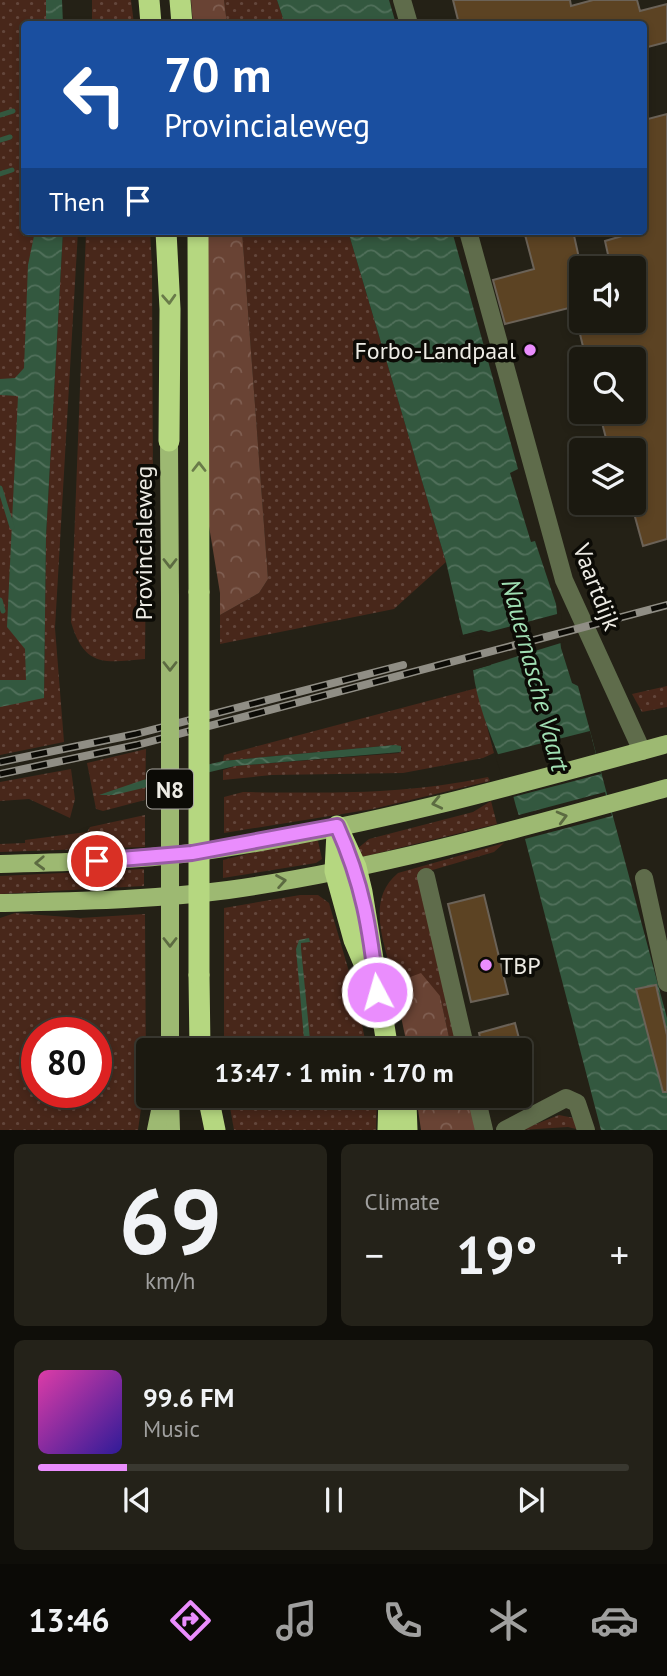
<!DOCTYPE html>
<html lang="en">
<head>
<meta charset="utf-8">
<style>
	:root { --surface:#1b1910; --page:#242219; --text:#f1f3f6; --muted:#a0a09f; --line:#393830; --accent:#ea8dfd }
	body { margin:0; font-family:"PT Sans",sans-serif; background:var(--page); color:var(--text); height:100vh; display:flex; flex-direction:column; font-size:26px; white-space:nowrap }
	* { box-sizing:border-box; margin:0 }
	p { font-size:23px; color:var(--muted) }
	.icon { flex:none; width:38px; height:38px; fill:none; stroke:currentColor; stroke-width:2; stroke-linecap:round; stroke-linejoin:round }
	.map { position:relative; height:1130px; overflow:hidden }
	.details { display:flex; flex-direction:column; gap:14px; padding:14px; background:#0f0e09; flex:1 }
	.details>* { flex:none }
	.banner { position:absolute; left:21px; top:21px; width:626px; height:214px; border-radius:7px; box-shadow:0 4px 10px #0003,0 0 0 2px var(--line); background:#1a4fa0; color:#fff; overflow:hidden }
	.fabs { position:absolute; left:569px; top:256px; display:grid; gap:14px }
	.fabs a { display:grid; place-items:center; width:77px; height:77px; border-radius:7px; background:var(--surface); box-shadow:0 4px 10px #0003,0 0 0 2px var(--line); font-size:35px }
	.speed { position:absolute; left:21px; top:1017px; display:flex; gap:14px; font-size:35px; font-weight:700; text-align:center }
	.speed>* { display:grid; place-content:center; width:91px; height:91px; border-radius:50%; background:var(--surface); box-shadow:0 4px 10px #0003,0 0 0 2px var(--line); line-height:1 }
	.speed .limit { border:10px solid #d22; background:#fff; color:#111 }
	.pin { position:absolute; display:grid; place-items:center; width:60px; height:60px; color:#fff; margin:-30px; border:4px solid #fff; border-radius:50%; box-shadow:0 2px 7px #0007 }
	.me { position:absolute; width:77px; margin:-38px; rotate:354deg; stroke-linejoin:round; filter:drop-shadow(0 0 5px #0008) }
	.turn { display:flex; align-items:center; gap:24px; height:147px; padding:0 28px; font-size:32px }
	.turn .icon { width:91px; height:91px; stroke-width:2.5 }
	.turn b { display:block; font-size:49px; line-height:60px }
	.then { display:flex; align-items:center; height:66px; padding:0 28px; background:#0003; gap:14px; font-size:26px }
	.big { font-size:52px; font-weight:600; line-height:1.1 }
	.details .widget { flex:1; display:flex; flex-direction:column; justify-content:center; gap:10px; min-width:0; padding:0 24px; border-radius:10px; background:var(--page) }
	.details .dial { align-items:center; gap:0 }
	.dial b { font-size:91px; line-height:1 }
	.song { display:flex; align-items:center; gap:21px }
	.cover { width:84px; height:84px; border-radius:10px; background:linear-gradient(135deg,hsl(320 70% 55%),hsl(250 70% 35%)) }
	.played { height:7px; border-radius:4px; background:linear-gradient(90deg,var(--accent) 15%,var(--line) 15%) }
	.keys { display:flex; justify-content:space-around; direction:ltr }
	.heat { display:flex; justify-content:space-between; align-items:center; font-size:38px; direction:ltr }
	.details .tiles { flex:1; display:grid; gap:14px; grid-template-columns:1fr 1fr }
	.widget:last-child { grid-column:span 2 }
	.trip { position:absolute; left:136px; top:1038px; width:396px; height:70px; border-radius:7px; background:var(--surface); box-shadow:0 4px 10px #0003,0 0 0 2px var(--line); font-weight:600; line-height:70px; text-align:center }
	.tabs { display:flex; height:112px; justify-content:space-around; align-items:center; background:#0b0a06; color:var(--muted) }
	.tabs .icon { width:49px; height:49px }
	.tabs .on { color:var(--accent) }
	.tabs b { font-size:32px; color:var(--text) }
	.map>svg:first-child { display:block }
</style>
</head>
<body>
<div class="map">
<svg width="667" height="1130" viewBox="0 0 667 1130">
	<defs>
		<pattern id="green-dots" width="8" height="8" patternUnits="userSpaceOnUse" patternTransform="scale(1.75)"><rect width="8" height="8" fill="#48271a"/><path d="M2 2h.1M6 6h.1" fill="none" stroke="#63463b" stroke-width="1.8" stroke-linecap="round"/></pattern>
		<pattern id="forest-crowns" width="20" height="18" patternUnits="userSpaceOnUse" patternTransform="scale(1.75)"><rect width="20" height="18" fill="#694334"/><path d="M2 6a3 3 0 1 1 6 0M12 15a3 3 0 1 1 6 0" fill="none" stroke="#7f5e51"/></pattern>
		<pattern id="water-waves" width="16" height="10" patternUnits="userSpaceOnUse" patternTransform="scale(1.75)"><rect width="16" height="10" fill="#33583f"/><path d="M0 5q4-4 8 0t8 0" fill="none" stroke="#51705b"/></pattern>
	</defs>
	<rect width="100%" height="100%" fill="#242116"/>
	<!-- green -->
	<g fill="url(#green-dots)" fill-rule="evenodd">
		<path d="M0 0H59V24H24V231H55L43 487 44 698 46 536 63 231H78L55 628 64 742 0 755Z"/>
		<path d="M92 0H131L134 24H92Z"/>
		<path d="M224 0H277L285 24H227Z"/>
		<path d="M86 231H150L152 266 153 479 146 548 145 659C104 663 84 667 71 622Z"/>
		<path d="M242 231H348L446 562 394 609 220 644V615L259 593 268 579Z"/>
		<path d="M667 686V707L642 712 632 694Z"/>
		<path d="M477 688 494 753 483 758 403 773 272 775 223 780V770L235 766 399 753 402 748 395 745 223 761 224 755Z"/>
		<path d="M146 749 145 800 103 811 96 809 87 763Z"/>
		<path d="M71 769 75 799 70 818 29 799 0 801V782Z"/>
		<path d="M488 777 490 781 373 809 224 833V797L243 792C329 793 403 795 488 777Z"/>
		<path d="M491 801 497 824 362 857 357 849 369 839 473 812Z"/>
		<path d="M145 815V847L0 852V844L25 843V840L87 832 90 827Z"/>
		<path d="M307 839 318 841 322 859 316 863 223 878V860Z"/>
		<path d="M504 843 494 852 419 874 460 1048 450 1042 440 996 406 978 394 983C386 946 364 901 398 873Z"/>
		<path d="M144 869V886L0 894V876Z"/>
		<path d="M300 895H318L329 903 357 999 367 1050H224V908Z"/>
		<path d="M15 913 80 918 145 914 146 1073 138 1130H0V918ZM37 1032H96V1092H37Z"/>
		<path d="M228 1096H377L376 1130H234Z"/>
		<path d="M559 1115 574 1118 580 1130 568 1127 521 1130Z"/>
	</g>
	<!-- forest -->
	<g fill="url(#forest-crowns)">
		<path d="M191 0H224L227 24H193Z"/>
		<path d="M207 231H242L268 579 259 593 220 615V593L209 526Z"/>
		<path d="M421 973 440 996 450 1042 460 1050H408L394 983Z"/>
		<path d="M416 1096H472L479 1130H421Z"/>
	</g>
	<!-- water -->
	<g fill="url(#water-waves)">
		<path d="M46 0H62L63 24H46Z"/>
		<path d="M277 0H389L396 24H285Z"/>
		<path d="M35 231H63L46 536 44 698 0 707V680H26L25 649 7 627 18 396 0 395V379L15 378 24 368 28 265Z"/>
		<path d="M348 231H452L518 469 510 473 531 542 535 541 556 604 561 648 572 683 578 686 667 1018V1130H601L519 816C514 802 512 787 506 774 493 741 477 706 473 670L491 665 481 631 463 635 446 562Z"/>
		<path d="M395 745 401 746V752L235 766 114 795H99L143 780 223 761Z"/>
		<path d="M309 938 310 942 301 943V948L311 1050H305L296 949 299 940Z"/>
	</g>
	<!-- pier -->
	<g fill="#242116">
		<path d="M561 613 564 642 470 671 472 667 487 663 479 635 463 639 459 636 481 630 489 632Z"/>
		<path d="M590 731 601 774 509 798 495 755Z"/>
		<path d="M605 792 612 816 521 840 515 816Z"/>
	</g>
	<g fill="none" stroke-linecap="round" stroke-linejoin="round">
		<!-- stream -->
		<g stroke="#33583f" stroke-width="5">
			<path d="M0 115 13 111"/>
			<path d="M0 140 10 137"/>
			<path d="M0 174 12 170"/>
			<path d="M0 488 12 527"/>
			<path d="M0 600 3 611"/>
		</g>
	</g>
	<!-- building -->
	<g fill="#5c4323" stroke="#6b6257" stroke-width="2">
		<path d="M453 0H570L571 6 593 0H637L640 11 667 4V42L644 48V24H459Z"/>
		<path d="M667 114V539L643 546 632 506 634 450H609L599 411H634V359H586L579 330 615 320H634V315L641 313 634 283V268H611L605 241 622 236 620 231H644V120Z"/>
		<path d="M524 231H573L581 267V305L505 324 493 280 534 269Z"/>
		<path d="M484 895 508 994 471 1002 448 904Z"/>
		<path d="M656 985 667 1035V1092H663L636 989Z"/>
		<path d="M515 1023 522 1050H483L479 1033Z"/>
	</g>
	<g fill="none" stroke-linecap="round" stroke-linejoin="round">
		<!-- minor -->
		<g stroke="#5f6c4b" stroke-width="18">
			<path d="M402 0 409 24"/>
			<path d="M468 231 564 580 642 751"/>
			<path d="M426 877 466 1050"/>
			<path d="M644 878 667 983"/>
			<path d="M476 1096 484 1130"/>
			<path d="M505 1130 566 1098 577 1103 586 1130"/>
		</g>
		<!-- major -->
		<g stroke="#9db972" stroke-width="18">
			<path d="M169 441 170 597"/>
			<path d="M0 864C64 862 127 861 191 853 352 831 511 787 667 744"/>
			<path d="M0 903C76 901 152 900 228 890 377 869 522 828 667 788"/>
			<path d="M170 1050V981"/>
			<path d="M170 1099 171 1130"/>
			<path d="M156 1130 163 1096"/>
		</g>
		<!-- highway -->
		<g stroke="#b5d780" stroke-width="21">
			<path d="M149 0 151 24"/>
			<path d="M180 0 182 24"/>
			<path d="M166 231 170 309 169 441"/>
			<path d="M198 231 199 592"/>
			<path d="M337 826 356 867 362 892 388 1050"/>
			<path d="M337 832 335 871 354 940 368 973"/>
			<path d="M199 975 200 1050"/>
			<path d="M208 1096 215 1130"/>
			<path d="M402 1096 406 1104 407 1130"/>
			<path d="M388 1130 389 1096"/>
		</g>
		<!-- rail casing -->
		<g stroke="#908e85" stroke-width="8">
			<g id="rail">
				<path d="M0 762 136 734 403 665"/>
				<path d="M0 774 137 745 667 605"/>
			</g>
		</g>
		<!-- rail -->
		<use href="#rail" stroke="#0c0b06" stroke-width="5" stroke-dasharray="16" stroke-linecap="butt"/>
		<!-- major-bridge -->
		<path stroke="#9db972" stroke-width="18" d="M170 597V981"/>
		<!-- highway-bridge -->
		<path stroke="#b5d780" stroke-width="21" d="M199 975V592"/>
	</g>
	<!-- one-way arrows -->
	<defs><path id="oneway-chevron" d="M-2-3.5L2.5 0L-2 3.5" fill="none" stroke-width="1.6" stroke-linecap="round" stroke-linejoin="round" transform="scale(1.75)"/></defs>
	<g stroke="#697b49">
		<use href="#oneway-chevron" transform="translate(169 299) rotate(87)"/>
		<use href="#oneway-chevron" transform="translate(199 467) rotate(-90)"/>
	</g>
	<g stroke="#5c6b41">
		<use href="#oneway-chevron" transform="translate(170 563) rotate(90)"/>
		<use href="#oneway-chevron" transform="translate(170 666) rotate(90)"/>
		<use href="#oneway-chevron" transform="translate(437 803) rotate(167)"/>
		<use href="#oneway-chevron" transform="translate(562 817) rotate(-15)"/>
		<use href="#oneway-chevron" transform="translate(40 863) rotate(178)"/>
		<use href="#oneway-chevron" transform="translate(281 881) rotate(-10)"/>
		<use href="#oneway-chevron" transform="translate(170 942) rotate(90)"/>
	</g>
	<g fill="none" stroke-linecap="round" stroke-linejoin="round">
		<!-- route casing -->
		<g stroke="#985ca4" stroke-width="18">
			<path id="route" d="M97 861 192 853 337 826C363 884 370 929 377 992"/>
		</g>
		<!-- route -->
		<use href="#route" stroke="#ea8dfd" stroke-width="12"/>
	</g>
	<!-- markers -->
	<g fill="#ea8dfd" stroke="#0c0b06" stroke-width="2.5">
		<circle cx="530" cy="350" r="7"/>
		<circle cx="486" cy="965" r="7"/>
	</g>
	<g text-anchor="middle" dominant-baseline="central" stroke-width="7" stroke-linejoin="round" paint-order="stroke">
		<!-- shield labels -->
		<rect fill="#0c0b06" stroke="#aaa8a2" stroke-width="2" x="147" y="769.5" width="46" height="39" rx="5"/>
		<g font-size="23" font-weight="bold" fill="#eeece5">
			<text x="170" y="789">N8</text>
		</g>
		<!-- poi labels -->
		<g font-size="24" fill="#eeece5" stroke="#0c0b06" text-anchor="end">
			<text x="516" y="350">Forbo-Landpaal</text>
			<text x="500" y="965" text-anchor="start">TBP</text>
		</g>
		<!-- street labels -->
		<g font-size="24" fill="#eeece5" stroke="#0c0b06">
			<text transform="translate(143 543) rotate(-90)">Provincialeweg</text>
			<text transform="translate(597 587) rotate(69)">Vaartdijk</text>
		</g>
		<!-- water labels -->
		<g font-size="26" font-style="italic" fill="#a0dfb3" stroke="#0c0b06">
			<text transform="translate(536 675) rotate(75)">Nauernasche Vaart</text>
		</g>
	</g>
</svg>
<div class="fabs">
<a><svg class="icon" aria-label="sound" viewBox="0 0 24 24"><path d="M4 9h4l5-4v14l-5-4H4zM17 9q2 3 0 6"/></svg></a>
<a><svg class="icon" aria-label="search" viewBox="0 0 24 24"><circle cx="10" cy="10" r="6"/><path d="M15 15l6 6"/></svg></a>
<a><svg class="icon" aria-label="layers" viewBox="0 0 24 24"><path d="M12 4l9 5-9 5-9-5zM3 14l9 5 9-5"/></svg></a>
</div>
<div class="speed"><div class="limit">80</div></div>
<div class="pin" style="left:97px;top:861px;background:#d93025"><svg class="icon" aria-label="arrive" viewBox="0 0 24 24"><path d="M6 21V4h12l-3 4 3 4H6"/></svg></div>
<svg class="me" style="left:377px;top:992px" viewBox="-20 -20 40 40"><circle r="17" fill="#ea8dfd" stroke="#fff" stroke-width="3"/><path d="M0-11L8 9 0 5-8 9z" fill="#fff"/></svg>
<div class="trip">13:47 · 1 min · 170 m</div>
<div class="banner">
<div class="turn"><svg class="icon" aria-label="left" viewBox="0 0 24 24"><path d="M17 20v-9H6M10 6l-5 5 5 5"/></svg><div><b>70 m</b>Provincialeweg</div></div>
<div class="then">Then<svg class="icon" aria-label="arrive" viewBox="0 0 24 24"><path d="M6 21V4h12l-3 4 3 4H6"/></svg></div>
</div>
</div>
<section class="details">
<div class="tiles">
<div class="widget dial"><b>69</b><p>km/h</p></div>
<div class="widget"><p>Climate</p>
<div class="heat"><a>−</a><b class="big">19°</b><a>+</a></div>
</div>
<div class="widget">
<div class="song"><i class="cover"></i><div><b>99.6 FM</b><p>Music</p></div></div>
<div class="played"></div>
<div class="keys"><svg class="icon" aria-label="previous" viewBox="0 0 24 24"><path d="M18 5L8 12l10 7zM5 5v14"/></svg><svg class="icon" aria-label="pause" viewBox="0 0 24 24"><path d="M8 5v14M16 5v14"/></svg><svg class="icon" aria-label="next" viewBox="0 0 24 24"><path d="M6 5l10 7-10 7zM19 5v14"/></svg></div>
</div>
</div>
</section>
<nav class="tabs">
<b>13:46</b>
<svg class="icon on" aria-label="directions" viewBox="0 0 24 24"><path d="M12 3l9 9-9 9-9-9zM9 14v-3h6M13 9l2 2-2 2"/></svg>
<svg class="icon" aria-label="music" viewBox="0 0 24 24"><path d="M9 18V5l10-2v13"/><circle cx="6" cy="18" r="3"/><circle cx="16" cy="16" r="3"/></svg>
<svg class="icon" aria-label="phone" viewBox="0 0 24 24"><path d="M5 4h4l2 5-3 2q2 4 5 5l2-3 5 2v4C11 20 4 13 5 4z"/></svg>
<svg class="icon" aria-label="climate" viewBox="0 0 24 24"><path d="M12 3v18M4 7l16 10M4 17L20 7"/></svg>
<svg class="icon" aria-label="car" viewBox="0 0 24 24"><path d="M5 17H2v-5l4-1 3-4h7l3 4 3 1v5h-3M9 17h6M6 11h13"/><circle cx="7" cy="17" r="2"/><circle cx="17" cy="17" r="2"/></svg>
</nav>
</body>
</html>
